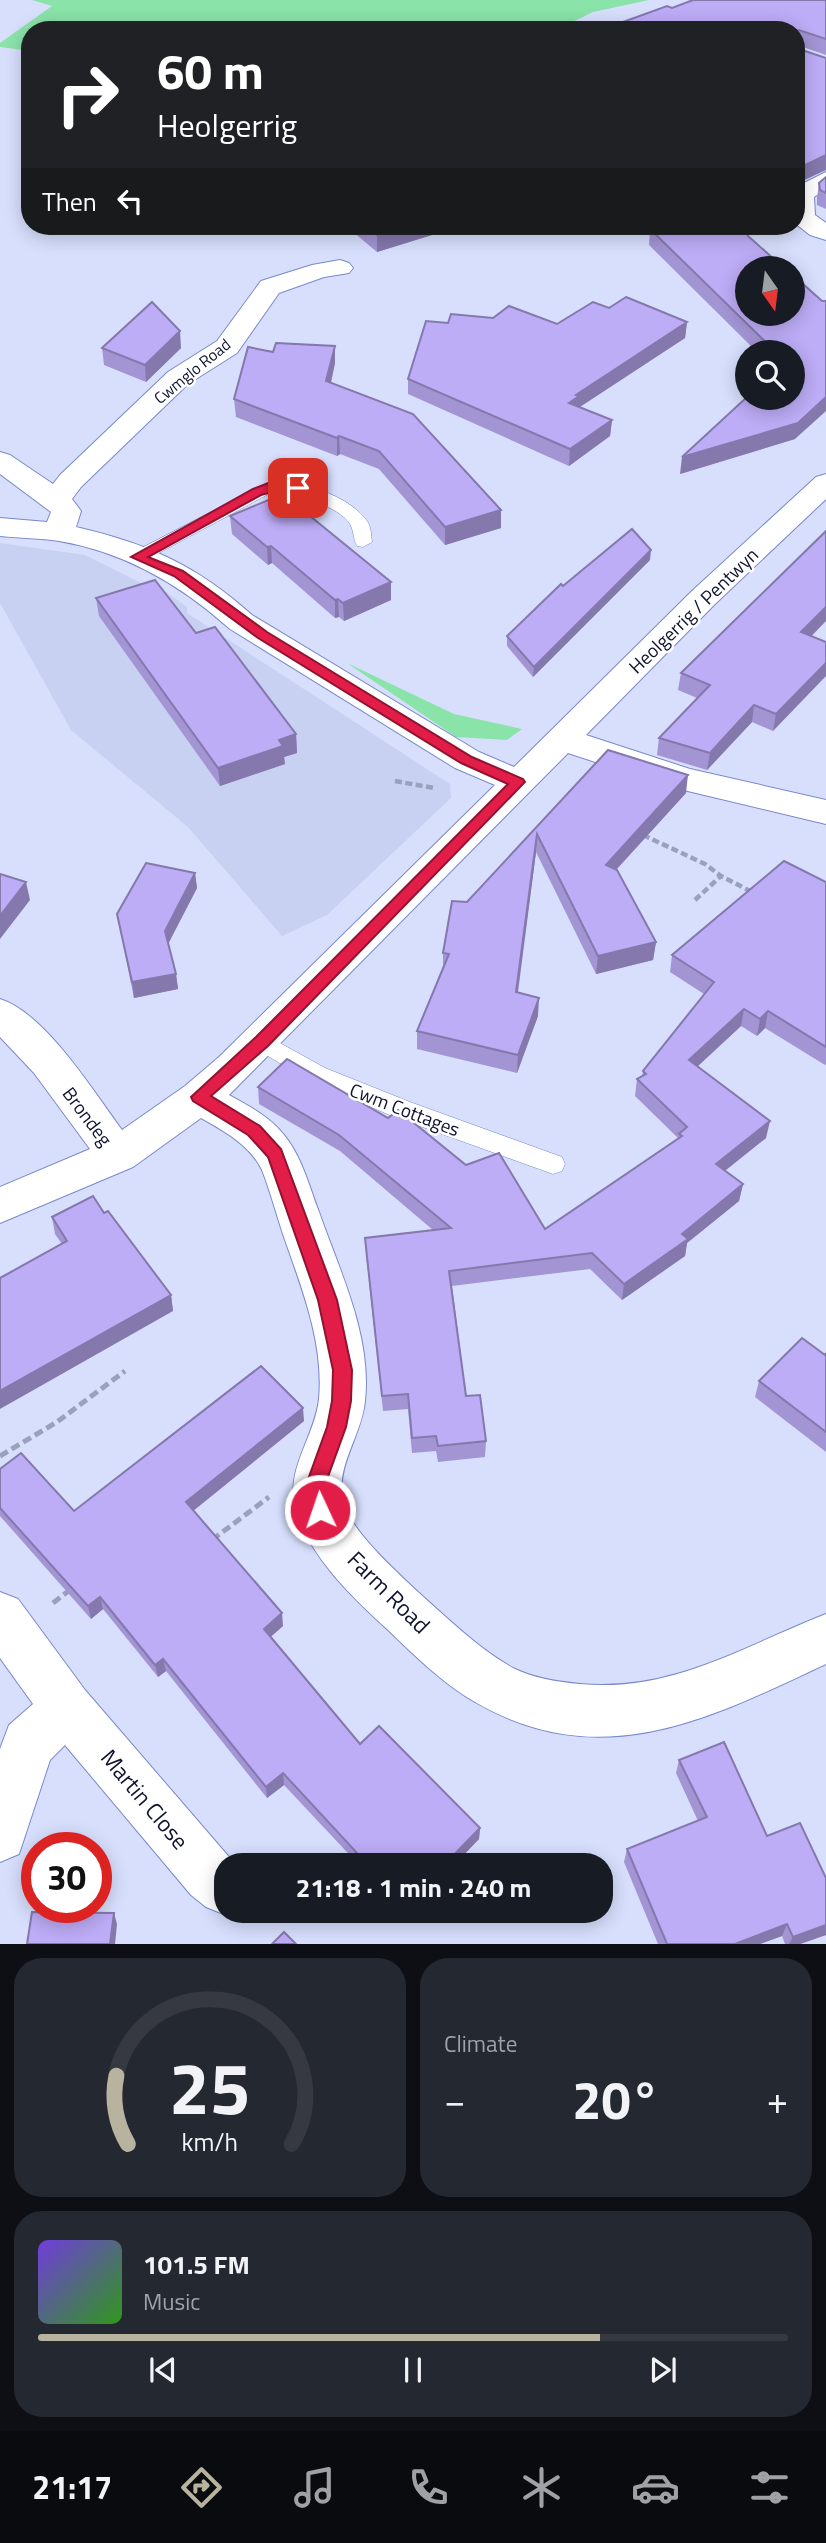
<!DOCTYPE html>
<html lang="en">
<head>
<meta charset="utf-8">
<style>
	:root { --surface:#171b24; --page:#242831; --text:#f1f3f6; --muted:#9ea1a6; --line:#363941; --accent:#b8b39e }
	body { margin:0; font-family:"Titillium Web",sans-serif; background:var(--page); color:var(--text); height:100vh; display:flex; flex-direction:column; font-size:26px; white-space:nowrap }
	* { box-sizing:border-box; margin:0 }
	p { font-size:23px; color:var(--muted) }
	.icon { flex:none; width:38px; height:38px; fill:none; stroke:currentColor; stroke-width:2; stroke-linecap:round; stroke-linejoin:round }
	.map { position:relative; height:1944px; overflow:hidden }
	.sheet { display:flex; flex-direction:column; gap:14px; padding:14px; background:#0d0f14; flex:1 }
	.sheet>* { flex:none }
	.guide { position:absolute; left:21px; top:21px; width:784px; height:214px; border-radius:28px; box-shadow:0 4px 18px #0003; background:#202124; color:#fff; overflow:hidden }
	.needle { width:46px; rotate:166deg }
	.buttons { position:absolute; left:735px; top:256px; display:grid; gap:14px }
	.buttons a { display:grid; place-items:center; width:70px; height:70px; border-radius:50%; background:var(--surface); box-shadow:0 4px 18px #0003; font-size:35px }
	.speed { position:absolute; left:21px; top:1832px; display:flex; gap:14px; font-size:35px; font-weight:700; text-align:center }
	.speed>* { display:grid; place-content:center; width:91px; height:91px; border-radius:50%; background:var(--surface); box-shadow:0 4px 18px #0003; line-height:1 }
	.speed .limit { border:10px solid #d22; background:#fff; color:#111 }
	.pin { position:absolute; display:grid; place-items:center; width:60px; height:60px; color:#fff; margin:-30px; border-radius:14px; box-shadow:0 4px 10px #0006 }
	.me { position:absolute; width:77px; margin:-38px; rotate:357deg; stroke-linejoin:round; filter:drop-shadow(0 0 5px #0008) }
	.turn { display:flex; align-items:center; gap:24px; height:147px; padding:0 21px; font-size:32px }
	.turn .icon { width:91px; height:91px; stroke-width:2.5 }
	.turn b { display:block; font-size:49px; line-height:60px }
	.then { display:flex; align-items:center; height:66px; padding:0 21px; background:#0003; gap:14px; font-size:26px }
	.big { font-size:52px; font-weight:700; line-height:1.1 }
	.sheet .card { flex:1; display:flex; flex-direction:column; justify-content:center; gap:10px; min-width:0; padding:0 24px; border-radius:28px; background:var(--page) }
	.sheet .dial { align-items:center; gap:0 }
	.dial svg { height:182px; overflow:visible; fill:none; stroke:var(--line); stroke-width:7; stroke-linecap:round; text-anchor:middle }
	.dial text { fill:var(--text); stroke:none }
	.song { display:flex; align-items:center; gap:21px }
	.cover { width:84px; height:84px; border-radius:10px; background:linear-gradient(135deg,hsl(260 70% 55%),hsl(110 70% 35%)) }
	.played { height:7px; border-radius:4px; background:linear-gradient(90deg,var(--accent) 75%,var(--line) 75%) }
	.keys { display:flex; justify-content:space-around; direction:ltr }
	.heat { display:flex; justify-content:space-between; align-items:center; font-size:38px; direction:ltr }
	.sheet .tiles { flex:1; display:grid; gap:14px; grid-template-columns:1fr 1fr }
	.card:last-child { grid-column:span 2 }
	.trip { position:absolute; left:214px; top:1853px; width:399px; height:70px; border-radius:28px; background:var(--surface); box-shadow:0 4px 18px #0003; font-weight:700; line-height:70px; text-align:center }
	.tabs { display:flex; height:112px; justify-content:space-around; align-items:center; background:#090b0e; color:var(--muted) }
	.tabs .icon { width:49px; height:49px }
	.tabs .selected { color:var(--accent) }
	.tabs b { font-size:32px; color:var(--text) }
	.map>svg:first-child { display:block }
</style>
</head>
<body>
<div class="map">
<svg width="826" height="1945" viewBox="0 0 826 1945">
	<rect width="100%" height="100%" fill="#d7dffd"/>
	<!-- built -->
	<path fill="#c8d1f1" d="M0 543 85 555 147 586 159 587 187 607V613L450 784 451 798 327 915 282 936 188 827 71 730 0 603Z"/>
	<!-- green -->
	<g fill="#8ae3a9">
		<path d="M32 0H649L593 12 556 30H30V51L0 47V43L52 6Z"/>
		<path d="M347 663 454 714 522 729 507 740 456 737Z"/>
	</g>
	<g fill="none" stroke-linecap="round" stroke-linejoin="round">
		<!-- service casing -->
		<g stroke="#7988cd" stroke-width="1">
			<g id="service">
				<path d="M271 481C303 483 346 493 367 521 371 526 371 535 372 542L363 547 357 546C353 539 354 531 350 524 339 506 294 493 274 491L144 561H132L129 557 132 553Z"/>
				<path d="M262 1033 325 1068 410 1102 562 1157 565 1164 562 1171 553 1174 392 1116 309 1080 254 1048 250 1042 254 1036Z"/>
			</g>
		</g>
		<!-- minor casing -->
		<g stroke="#7988cd" stroke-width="2">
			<g id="minor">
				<path d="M826 172V189L814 197 815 215 826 223V240L810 235 796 224V187Z"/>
				<path d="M340 260 349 263 353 268 349 273 324 277 279 293 237 353 188 384 81 487 72 499 81 511 76 527C149 544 196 565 252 615L479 752 514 767 692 591 816 477 826 474V499L714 605 586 735 690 769 826 800V824L671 787 568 753 229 1095C249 1106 270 1117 284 1135 302 1157 309 1186 319 1212 340 1272 372 1336 365 1401 362 1434 337 1464 342 1498 347 1528 396 1571 418 1592 447 1618 479 1649 513 1668 533 1678 557 1682 580 1684 671 1693 744 1646 826 1614V1664C709 1719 601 1775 475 1702 443 1684 413 1654 386 1628 351 1596 307 1554 295 1506 286 1468 315 1436 319 1399 324 1345 303 1291 285 1240 277 1217 271 1193 262 1170 250 1145 224 1131 201 1118L133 1167 0 1223V1187L90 1149 34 1073 0 1037V999C45 1013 94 1092 122 1130L185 1086 219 1057 495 785 455 768 230 629C181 585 125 552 59 541 40 538 20 538 0 536V518L47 522 51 512 0 474V452L10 455 53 484 60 475 168 372 217 341 261 281 312 265Z"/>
				<path d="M0 1592 18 1599 85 1690 229 1857 243 1866H226V1911H235L226 1915 206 1907 191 1895 65 1745 50 1760 19 1854 0 1862V1749L9 1725 33 1704 0 1658Z"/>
			</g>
		</g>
		<!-- path-far1 -->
		<g stroke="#9aa1be" stroke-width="4.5" stroke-dasharray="7 3.5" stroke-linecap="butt">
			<path d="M395 781 434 788"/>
			<path d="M643 835 705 864 721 876 752 892"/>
			<path d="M695 900 721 876"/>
		</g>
		<!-- path -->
		<g stroke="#9aa1be" stroke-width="5" stroke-dasharray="9 4.5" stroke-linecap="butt">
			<path d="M0 1456 57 1422 125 1371"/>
			<path d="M212 1540 269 1497"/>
			<path d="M53 1603 71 1589"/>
		</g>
		<!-- service -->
		<use href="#service" fill="#fff" fill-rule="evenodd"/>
		<!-- minor -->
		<use href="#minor" fill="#fff" fill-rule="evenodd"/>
	</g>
	<!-- wall -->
	<g fill="#a394d4">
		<path d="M826 0V55L797 45 672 8Z"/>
		<path d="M826 177V209L817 205V198L819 183Z"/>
		<path d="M346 226H461L377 252Z"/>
		<path d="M650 229 748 236 793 313 795 439 680 474 793 397V352H757L649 245Z"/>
		<path d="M609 308 687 322 685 338 580 407 612 420 610 436 569 466 408 394V379L448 323 557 324Z"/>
		<path d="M335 346V363L331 383 501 510V528L445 545 379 469 340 454 337 456 236 417 234 399 273 352Z"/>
		<path d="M102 348H181L146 382 104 365Z"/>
		<path d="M230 516 391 600 344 621 339 617 335 618 272 563 268 565 232 534Z"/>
		<path d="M650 560 533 677 507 646V636L563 586Z"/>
		<path d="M96 598 196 633 296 734 297 753 284 757 285 764 220 786 99 616Z"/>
		<path d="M811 636 773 731 752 722 707 770 657 755 659 738 697 698 678 690 681 673Z"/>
		<path d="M608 750 686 793 616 870 656 942 653 960 596 974 536 852 518 993 538 1016 517 1073 417 1049V1031L443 968V953L467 902Z"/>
		<path d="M195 873 197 888 168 944 176 974 178 989 134 998 117 914Z"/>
		<path d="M826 882V1064L825 1065 765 1028 757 1036 741 1026 697 1067 766 1138 725 1171 743 1184 739 1201 687 1243 685 1256 622 1300 590 1269 452 1286 466 1396 486 1441 485 1457 438 1462 436 1451 412 1453 408 1409 383 1411 366 1254 365 1238 433 1230 340 1151 259 1104 258 1087 545 1229 678 1138 635 1096 637 1079 642 1076 643 1071 704 994 670 972 672 955Z"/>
		<path d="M104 1213 171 1295 173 1311 62 1244 55 1234 52 1217Z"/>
		<path d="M826 1353V1452L755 1397 759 1381Z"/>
		<path d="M304 1421 193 1511 283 1626 270 1637 360 1744 480 1828 479 1839 453 1866H360L284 1785 267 1798 166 1671 158 1677 103 1609 91 1619 0 1516V1469L74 1511Z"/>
		<path d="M679 1760 767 1836 826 1878V1935L800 1944H785L782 1936 760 1944H658L624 1862 627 1849 698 1821 676 1773Z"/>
	</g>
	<!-- shaded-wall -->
	<g fill="#8478ac">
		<path d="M799 30 797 45H796V32Z"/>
		<path d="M826 155V170L796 184 797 169Z"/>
		<path d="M409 226H461L377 252V235Z"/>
		<path d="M493 226H508L493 230Z"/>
		<path d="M687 322 685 338 578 408 569 403 576 395Z"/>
		<path d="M180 331 181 348 146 382 145 365Z"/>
		<path d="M335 346V363L327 399 326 381Z"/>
		<path d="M826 397V411L795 439 680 474 682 457Z"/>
		<path d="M612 420 610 436 569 466 570 449Z"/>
		<path d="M339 436 340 454 337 456V438Z"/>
		<path d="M501 510V528L445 545V527Z"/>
		<path d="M271 546 272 563 268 565 267 547Z"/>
		<path d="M651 550 650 560 533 677 534 667Z"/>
		<path d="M391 582V600L344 621 343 603Z"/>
		<path d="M338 599 339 617 335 618V600Z"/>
		<path d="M826 607V621L798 650 801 632Z"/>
		<path d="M826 663V676L773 731 776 714Z"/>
		<path d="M754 705 752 722 707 770 710 753Z"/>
		<path d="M296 734 297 753 284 757 285 764 220 786 218 768 279 740Z"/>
		<path d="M688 775 686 793 604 883 606 865Z"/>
		<path d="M537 834 536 852 515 1011 516 992Z"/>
		<path d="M195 873 197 888 167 946 165 931Z"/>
		<path d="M26 882 30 900 0 939V916Z"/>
		<path d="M656 942 653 960 596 974 598 956Z"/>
		<path d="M176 974 178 989 134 998 132 982Z"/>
		<path d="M539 998 538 1016 517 1073 518 1055Z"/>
		<path d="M744 1009 741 1026 686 1077 689 1060Z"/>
		<path d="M768 1011 765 1028 757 1036 760 1019Z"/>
		<path d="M770 1121 766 1138 713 1180 716 1164Z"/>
		<path d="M743 1184 739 1201 687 1243 685 1256 622 1300 624 1284 682 1234Z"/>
		<path d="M171 1295 173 1311 0 1409V1391Z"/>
		<path d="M303 1408 304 1421 188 1515 186 1502Z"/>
		<path d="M100 1597 103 1609 91 1619 88 1606Z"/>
		<path d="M282 1613 283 1626 265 1642 264 1629Z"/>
		<path d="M163 1659 166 1671 158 1677 155 1665Z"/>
		<path d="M283 1773 284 1785 267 1798 266 1787Z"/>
		<path d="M480 1828 479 1839 453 1866H443Z"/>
		<path d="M114 1913 117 1924 115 1944H110Z"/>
		<path d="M787 1924 782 1936 760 1944H735Z"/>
		<path d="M826 1925V1935L800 1944H789L793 1937Z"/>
	</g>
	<!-- building -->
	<g fill="#bdacf6" stroke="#8478ac" stroke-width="2">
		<path d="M693 0H826V39L799 30 796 32V30H601L667 6 672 8Z"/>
		<path d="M796 48 826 58V155L797 169 796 175Z"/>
		<path d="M826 177V193L820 190 819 183Z"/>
		<path d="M366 226H409L377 235Z"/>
		<path d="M667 226H743L748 236 784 268H747V313H793V275L822 301H826V397L798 423 682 457 747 397H793V352H776L650 229Z"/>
		<path d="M626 297 687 322 576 395 579 396 569 403 612 420 570 449 408 379 426 321 448 323 451 314 493 318 509 306 557 324 593 302 609 308Z"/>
		<path d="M152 302 180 331 145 365 102 348Z"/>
		<path d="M276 343 335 346 326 381 413 414 501 510 445 527 379 451 339 436 337 438 234 399 248 347 273 352Z"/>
		<path d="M283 494 391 582 343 603 338 599 335 600 271 546 267 547 230 516Z"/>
		<path d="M632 529 651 550 534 667 507 636 561 584 563 586Z"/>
		<path d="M826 531V607L801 632 826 642V663L776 714 754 705 710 753 659 738 710 685 681 673Z"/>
		<path d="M155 580 196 633 215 627 296 734 279 740 283 746 218 768 96 598Z"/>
		<path d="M608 750 688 775 606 865 617 870 656 942 598 956 537 834 516 992 539 998 518 1055 417 1031 449 954 443 953 452 901 467 902Z"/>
		<path d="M784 861 826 882V1047L768 1011 760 1019 744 1009 689 1060 770 1121 716 1164 743 1184 682 1234 688 1239 624 1284 592 1253 449 1271 466 1396 480 1395 486 1441 438 1446 436 1436 412 1438 408 1394 382 1396 365 1238 451 1228 339 1135 258 1087 287 1059 388 1118 398 1110 466 1165 499 1153 545 1229 682 1136 679 1134 687 1127 637 1079 646 1074 643 1071 714 982 672 955Z"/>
		<path d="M146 863 195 873 165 931 176 974 132 982 117 914Z"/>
		<path d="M0 874 26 882 0 916Z"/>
		<path d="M93 1196 104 1213 108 1211 171 1295 0 1391V1278L67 1241 52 1217Z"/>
		<path d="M802 1338 825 1355 826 1353V1432L759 1381Z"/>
		<path d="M261 1366 303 1408 186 1502 282 1613 264 1629 360 1744 379 1726 480 1828 443 1866H369L283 1773 266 1787 163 1659 155 1665 100 1597 88 1606 0 1508V1469L21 1453 74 1511Z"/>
		<path d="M724 1742 767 1836 800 1823 826 1878V1925L793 1937 787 1924 735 1944H667L627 1849 707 1817 679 1760Z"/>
		<path d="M32 1912 114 1913 110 1944H27Z"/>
		<path d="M284 1932 296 1944H272Z"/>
	</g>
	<!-- route -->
	<path fill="#e11d48" stroke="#92132f" stroke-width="2" d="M271 482 298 484 304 488C294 495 276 489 261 495L148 557 183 571 267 632 472 757 523 779 525 782 268 1046 211 1096 260 1126 281 1149 337 1300 352 1370 351 1401 346 1427 325 1485 330 1510 327 1517 320 1520 313 1517 306 1485 327 1427 332 1401 333 1370 318 1300 268 1157 248 1135 193 1101 191 1097 256 1037 508 784 461 763 258 638 174 576 131 557 253 489Z"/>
	<g text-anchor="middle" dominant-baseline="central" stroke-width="5" stroke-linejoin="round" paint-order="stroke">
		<!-- far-street labels -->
		<g font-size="16" fill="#0f132e" stroke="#fff">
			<text transform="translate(192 371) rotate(-39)">Cwmglo Road</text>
		</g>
		<!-- street labels -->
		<g font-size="19" fill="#0f132e" stroke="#fff">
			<text transform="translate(693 610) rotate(-44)">Heolgerrig / Pentwyn</text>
			<text transform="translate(405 1109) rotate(21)">Cwm Cottages</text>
			<text transform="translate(88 1116) rotate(53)">Brondeg</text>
		</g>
		<!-- near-street labels -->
		<g font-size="23" fill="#0f132e" stroke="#fff">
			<text transform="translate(389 1592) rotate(45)">Farm Road</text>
			<text transform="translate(145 1799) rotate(50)">Martin Close</text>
		</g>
	</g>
</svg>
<div class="buttons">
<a><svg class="needle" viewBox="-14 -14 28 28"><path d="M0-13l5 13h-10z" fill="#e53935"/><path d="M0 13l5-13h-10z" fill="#9ea1a6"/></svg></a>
<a><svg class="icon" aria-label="search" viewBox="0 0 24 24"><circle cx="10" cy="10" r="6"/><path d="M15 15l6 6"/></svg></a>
</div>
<div class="speed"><div class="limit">30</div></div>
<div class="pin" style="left:298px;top:488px;background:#d93025"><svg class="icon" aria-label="arrive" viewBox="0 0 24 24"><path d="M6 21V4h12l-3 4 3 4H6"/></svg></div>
<svg class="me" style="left:320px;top:1510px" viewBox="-20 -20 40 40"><circle r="17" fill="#e11d48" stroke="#fff" stroke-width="3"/><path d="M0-11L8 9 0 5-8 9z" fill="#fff"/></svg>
<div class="trip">21:18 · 1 min · 240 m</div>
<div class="guide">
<div class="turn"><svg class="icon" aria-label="right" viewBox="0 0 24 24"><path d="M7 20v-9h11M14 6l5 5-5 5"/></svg><div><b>60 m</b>Heolgerrig</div></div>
<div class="then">Then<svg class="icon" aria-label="left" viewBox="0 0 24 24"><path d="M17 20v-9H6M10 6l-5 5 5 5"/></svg></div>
</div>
</div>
<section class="sheet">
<div class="tiles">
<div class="card dial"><svg viewBox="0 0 100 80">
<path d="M14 69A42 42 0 1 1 86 69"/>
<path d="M14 69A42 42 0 0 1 9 39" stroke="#b8b39e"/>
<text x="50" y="56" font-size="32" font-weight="700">25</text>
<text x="50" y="72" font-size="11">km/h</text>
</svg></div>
<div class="card"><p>Climate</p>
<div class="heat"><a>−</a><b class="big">20°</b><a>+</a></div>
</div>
<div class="card">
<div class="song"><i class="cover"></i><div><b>101.5 FM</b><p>Music</p></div></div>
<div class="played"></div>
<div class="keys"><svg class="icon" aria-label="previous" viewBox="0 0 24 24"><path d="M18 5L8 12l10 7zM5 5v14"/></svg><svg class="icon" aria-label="pause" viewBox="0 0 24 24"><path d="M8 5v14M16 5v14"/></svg><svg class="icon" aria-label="next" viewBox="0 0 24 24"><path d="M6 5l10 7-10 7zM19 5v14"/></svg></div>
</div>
</div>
</section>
<nav class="tabs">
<b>21:17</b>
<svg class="icon selected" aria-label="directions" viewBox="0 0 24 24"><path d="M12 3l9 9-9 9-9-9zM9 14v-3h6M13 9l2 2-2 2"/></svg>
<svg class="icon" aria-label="music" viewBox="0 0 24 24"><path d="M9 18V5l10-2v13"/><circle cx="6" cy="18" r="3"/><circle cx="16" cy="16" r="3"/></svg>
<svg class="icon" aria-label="phone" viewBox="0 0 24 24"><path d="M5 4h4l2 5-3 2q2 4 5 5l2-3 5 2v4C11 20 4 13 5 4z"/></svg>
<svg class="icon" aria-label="climate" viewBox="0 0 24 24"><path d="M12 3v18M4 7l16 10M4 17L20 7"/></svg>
<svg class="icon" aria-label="car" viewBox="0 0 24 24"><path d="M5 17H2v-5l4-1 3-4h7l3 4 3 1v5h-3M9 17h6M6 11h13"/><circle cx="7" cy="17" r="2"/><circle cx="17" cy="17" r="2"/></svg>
<svg class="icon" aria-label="filters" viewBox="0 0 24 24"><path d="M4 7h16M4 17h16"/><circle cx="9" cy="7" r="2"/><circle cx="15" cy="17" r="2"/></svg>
</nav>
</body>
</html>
